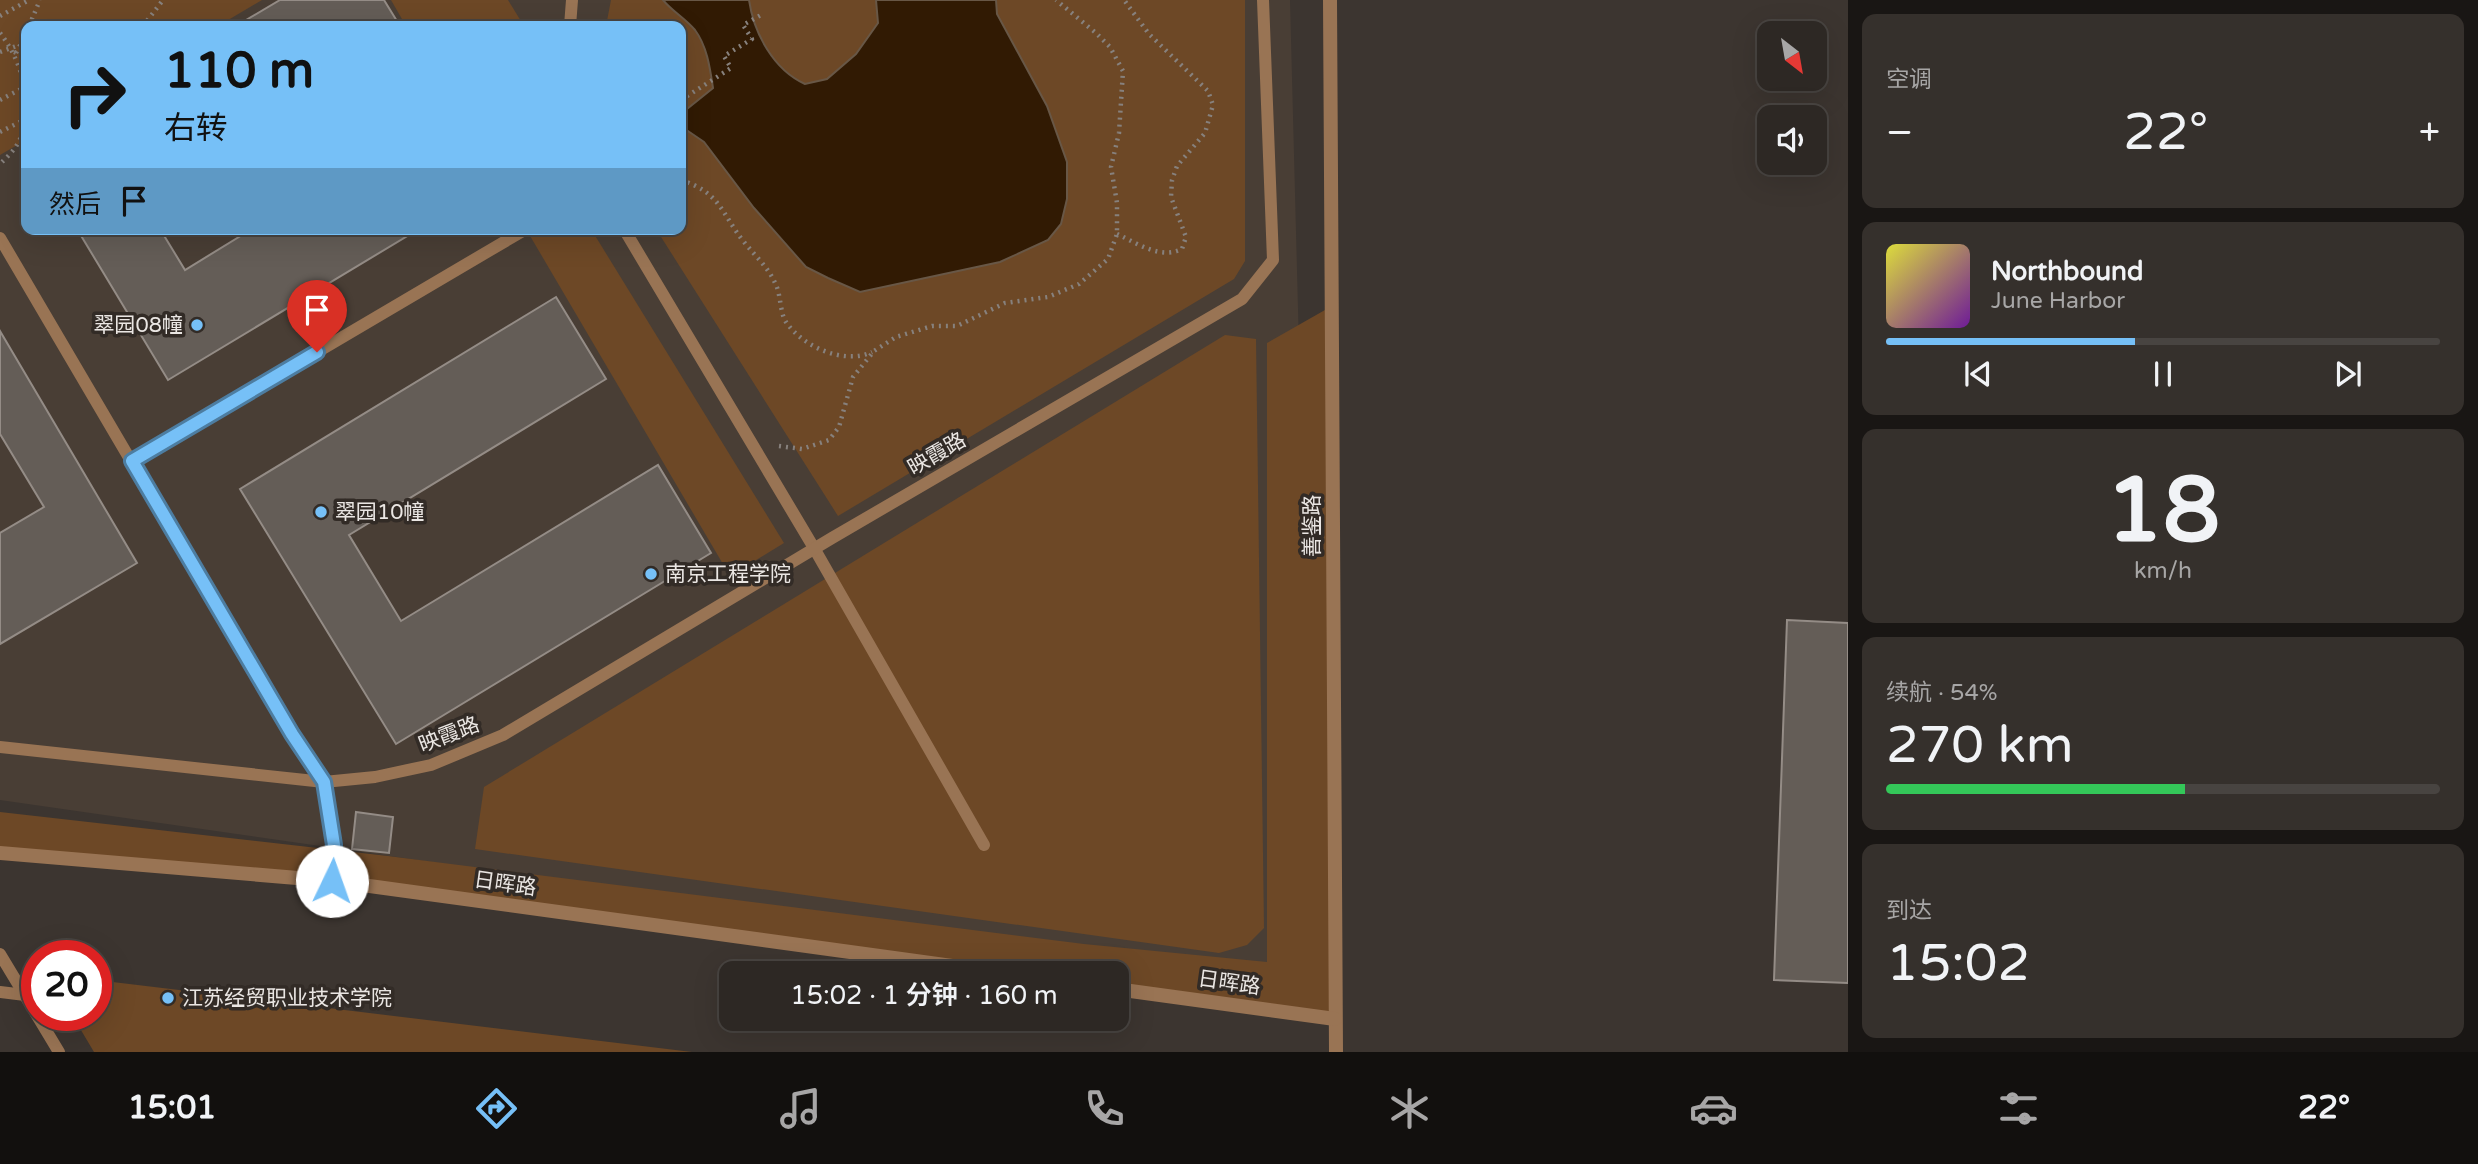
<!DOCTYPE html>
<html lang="zh">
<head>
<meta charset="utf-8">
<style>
	:root { --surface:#2d2824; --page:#35302c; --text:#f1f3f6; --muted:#a7a6a6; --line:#484441; --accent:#76c0f7 }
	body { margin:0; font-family:"Varela Round","Noto Sans SC",sans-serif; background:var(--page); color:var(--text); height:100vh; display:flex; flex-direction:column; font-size:26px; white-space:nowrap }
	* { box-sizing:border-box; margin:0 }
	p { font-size:23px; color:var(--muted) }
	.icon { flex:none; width:38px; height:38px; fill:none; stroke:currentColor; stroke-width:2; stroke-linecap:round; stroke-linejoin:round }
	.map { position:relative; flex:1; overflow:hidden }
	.details { display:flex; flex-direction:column; gap:14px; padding:14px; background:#191614; width:630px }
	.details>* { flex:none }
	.top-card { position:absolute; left:21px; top:21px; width:665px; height:214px; border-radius:14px; box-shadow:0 7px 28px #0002,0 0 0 2px var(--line); background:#76c0f7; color:#111; overflow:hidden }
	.needle { width:46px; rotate:149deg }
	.controls { position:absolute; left:1757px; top:21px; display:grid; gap:14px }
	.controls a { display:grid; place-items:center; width:70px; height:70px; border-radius:14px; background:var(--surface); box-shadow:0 7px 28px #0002,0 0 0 2px var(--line); font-size:35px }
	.speed { position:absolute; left:21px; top:940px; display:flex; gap:14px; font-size:35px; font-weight:700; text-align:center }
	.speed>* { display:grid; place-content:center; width:91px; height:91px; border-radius:50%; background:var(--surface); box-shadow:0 7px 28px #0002,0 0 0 2px var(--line); line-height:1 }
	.speed .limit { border:10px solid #d22; background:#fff; color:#111 }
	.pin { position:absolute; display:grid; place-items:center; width:60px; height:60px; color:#fff; margin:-72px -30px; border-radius:50% 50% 50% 0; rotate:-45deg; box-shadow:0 0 7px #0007 }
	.pin .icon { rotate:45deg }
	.me { position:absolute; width:77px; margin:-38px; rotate:3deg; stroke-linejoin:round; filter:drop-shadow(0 0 5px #0008) }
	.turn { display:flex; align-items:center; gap:24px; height:147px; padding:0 28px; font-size:32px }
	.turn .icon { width:91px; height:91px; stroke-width:2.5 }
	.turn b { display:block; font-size:49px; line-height:60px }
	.then { display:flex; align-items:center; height:66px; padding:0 28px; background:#0003; gap:14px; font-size:26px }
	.big { font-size:52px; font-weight:600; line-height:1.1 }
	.details .card { flex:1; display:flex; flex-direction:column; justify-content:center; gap:10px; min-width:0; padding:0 24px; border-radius:14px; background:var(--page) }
	.details .dial { align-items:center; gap:0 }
	.dial b { font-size:91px; line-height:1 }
	.song { display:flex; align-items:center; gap:21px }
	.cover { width:84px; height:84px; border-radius:10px; background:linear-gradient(135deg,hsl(60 70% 55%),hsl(280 70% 35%)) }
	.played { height:7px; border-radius:4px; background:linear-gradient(90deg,var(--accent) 45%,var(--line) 45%) }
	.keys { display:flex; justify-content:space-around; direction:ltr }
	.heat { display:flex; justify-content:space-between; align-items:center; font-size:38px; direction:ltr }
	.charge { height:10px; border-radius:5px; background:linear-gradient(90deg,#34c759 54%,var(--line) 0) }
	.trip { position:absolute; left:719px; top:961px; width:410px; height:70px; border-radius:14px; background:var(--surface); box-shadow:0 7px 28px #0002,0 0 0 2px var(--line); font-weight:600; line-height:70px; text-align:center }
	.tabs { display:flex; height:112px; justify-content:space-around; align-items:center; background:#12100e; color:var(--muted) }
	.tabs .icon { width:49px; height:49px }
	.tabs .current { color:var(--accent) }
	.tabs b { font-size:32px; color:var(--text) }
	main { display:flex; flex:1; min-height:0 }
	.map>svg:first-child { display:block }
</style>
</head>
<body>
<main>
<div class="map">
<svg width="1848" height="1052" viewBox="0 0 1848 1052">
	<rect width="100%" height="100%" fill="#3c3530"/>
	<!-- built -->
	<path fill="#493e35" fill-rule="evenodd" d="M0 0H1290L1299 347 1306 848 1266 970 1220 975 0 800ZM26 26H681V229H26Z"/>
	<!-- green -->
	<g fill="#6d4826">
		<path d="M0 0H262L218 26H26V140L0 155Z"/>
		<path d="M391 0H508L524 26H406Z"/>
		<path d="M611 0H663C672 11 686 19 695 30 707 46 710 69 713 88L687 109 685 129 704 142 806 267 860 292 1000 262 1047 106 996 14V0H1245V261L1234 279 838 516 656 229H681V26H606Z"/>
		<path d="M749 0H876L878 23 856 55 827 79 805 85C774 69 754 34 749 0Z"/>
		<path d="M526 229H591L784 543 730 576Z"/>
		<path d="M1332 306 1335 1019 1117 989 1116 973H1003L333 881 0 853V812L388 856 1084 944 1267 962V343Z"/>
		<path d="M1225 335 1256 339 1264 928 1247 945 1219 953 475 849 484 787Z"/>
		<path d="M96 980 692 1052H94L72 1015H96Z"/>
	</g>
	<!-- water -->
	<path fill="#311a03" stroke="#685746" stroke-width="2" d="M663 0H749C754 34 774 70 805 84L827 79 856 54 878 23 876 0H996L997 14 1047 106 1067 162V199L1061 224 1048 240 1000 262 860 292 828 278 806 267 754 208 704 142 685 129 687 109 713 88C710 68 707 46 695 30 686 19 672 11 663 0Z"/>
	<!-- building -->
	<g fill="#645d57" stroke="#948c86" stroke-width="2">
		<path d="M280 0H384L400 26H236Z"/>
		<path d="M77 229H160L185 270 252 229H419L168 380Z"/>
		<path d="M556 297 606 379 349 535 401 621 658 465 711 553 396 744 240 489Z"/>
		<path d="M0 331 137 563 0 644V533L44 507 0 434Z"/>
		<path d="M1787 620 1848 623V983L1774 980Z"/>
		<path d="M356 812 393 817 389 853 352 849Z"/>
	</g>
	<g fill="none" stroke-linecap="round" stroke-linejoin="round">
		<!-- path -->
		<g stroke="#87817d" stroke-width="4.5" stroke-dasharray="2 5" stroke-linecap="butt">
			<path d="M0 16 29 0"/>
			<path d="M29 26 40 0"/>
			<path d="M143 26 163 0"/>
			<path d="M0 33C22 61 37 109 18 143 14 151 6 158 0 164"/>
			<path d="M0 52 22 44"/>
			<path d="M14 52 26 57"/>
			<path d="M16 53 26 34"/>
			<path d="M0 100 25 87"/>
			<path d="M681 100 731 68 724 56 752 39 743 25 761 15"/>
			<path d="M0 132 24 120"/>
			<path d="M681 180C721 193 721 213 744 242 756 257 769 268 776 285 781 296 780 313 786 322 803 347 844 365 872 352"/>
			<path d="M1117 234C1137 243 1160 260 1182 249L1186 237 1171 197 1172 180 1177 166 1205 133 1213 105 1208 91 1149 34 1124 0"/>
			<path d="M779 446 802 449 829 440 839 427 853 377 874 351 896 337 932 326H957L1005 303 1048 297 1079 284 1108 259 1117 234V203L1111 167 1119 133 1123 71 1110 47 1096 33 1056 0"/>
		</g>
		<!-- service -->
		<g stroke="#997454" stroke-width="12">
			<path d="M570 26 572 0"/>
			<path d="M624 229 814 548 984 845"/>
			<path d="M0 238 292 735 324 782 334 845 333 881"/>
			<path d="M132 461 526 229"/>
			<path d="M0 747 324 782 375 777 431 765 503 735 832 538 1242 299 1273 260 1263 0"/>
			<path d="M0 954 59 1052"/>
			<path d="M0 992 25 995"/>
		</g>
		<!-- tertiary -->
		<g stroke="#997454" stroke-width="14">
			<path d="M1330 0 1336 1052"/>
			<path d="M0 853 333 881 1003 973"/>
			<path d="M1116 989 1335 1019"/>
		</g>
	</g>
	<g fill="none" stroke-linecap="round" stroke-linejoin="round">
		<!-- route casing -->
		<g stroke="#4d7da1" stroke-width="18">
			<path id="route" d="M317 352 132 461 292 734 324 782 334 845 332 881"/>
		</g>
		<!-- route -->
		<use href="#route" stroke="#76c0f7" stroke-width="12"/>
	</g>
	<!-- markers -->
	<g fill="#76c0f7" stroke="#322b26" stroke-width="2.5">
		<circle cx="197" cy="325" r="7"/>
		<circle cx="321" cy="512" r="7"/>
		<circle cx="651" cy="574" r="7"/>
		<circle cx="168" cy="998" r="7"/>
	</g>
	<g text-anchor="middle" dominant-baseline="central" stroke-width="7" stroke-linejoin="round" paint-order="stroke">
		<!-- poi labels -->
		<g font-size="21" fill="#eae6e3" stroke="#322b26" text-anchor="start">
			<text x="183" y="325" text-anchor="end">翠园08幢</text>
			<text x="335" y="512">翠园10幢</text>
			<text x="665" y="574">南京工程学院</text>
			<text x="182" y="998">江苏经贸职业技术学院</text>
		</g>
		<!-- street labels -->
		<g font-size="21" fill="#eae6e3" stroke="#322b26">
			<text transform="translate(937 454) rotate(-30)">映霞路</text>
			<text transform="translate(1312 526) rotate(-90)">善鉴路</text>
			<text transform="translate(449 735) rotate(-21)">映霞路</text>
			<text transform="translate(505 884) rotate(8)">日晖路</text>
			<text transform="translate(1229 983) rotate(8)">日晖路</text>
		</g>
	</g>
</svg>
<div class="controls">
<a><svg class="needle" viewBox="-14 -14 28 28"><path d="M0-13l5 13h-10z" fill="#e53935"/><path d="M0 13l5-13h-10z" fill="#a7a6a6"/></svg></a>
<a><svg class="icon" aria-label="sound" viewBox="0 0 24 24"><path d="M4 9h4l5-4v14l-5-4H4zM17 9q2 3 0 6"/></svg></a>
</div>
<div class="speed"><div class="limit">20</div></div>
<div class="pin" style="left:317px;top:352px;background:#d93025"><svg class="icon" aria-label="arrive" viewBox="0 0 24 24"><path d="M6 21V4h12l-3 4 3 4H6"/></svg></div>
<svg class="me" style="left:332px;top:881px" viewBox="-20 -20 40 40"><circle r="19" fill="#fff"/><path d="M0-13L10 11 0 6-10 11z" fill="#76c0f7"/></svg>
<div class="trip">15:02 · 1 分钟 · 160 m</div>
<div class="top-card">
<div class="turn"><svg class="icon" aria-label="right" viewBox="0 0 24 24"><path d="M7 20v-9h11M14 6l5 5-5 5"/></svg><div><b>110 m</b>右转</div></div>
<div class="then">然后<svg class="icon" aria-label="arrive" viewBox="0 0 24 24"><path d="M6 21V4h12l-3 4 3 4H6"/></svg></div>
</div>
</div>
<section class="details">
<div class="card"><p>空调</p>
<div class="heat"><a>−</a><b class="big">22°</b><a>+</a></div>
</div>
<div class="card">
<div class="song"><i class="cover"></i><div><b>Northbound</b><p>June Harbor</p></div></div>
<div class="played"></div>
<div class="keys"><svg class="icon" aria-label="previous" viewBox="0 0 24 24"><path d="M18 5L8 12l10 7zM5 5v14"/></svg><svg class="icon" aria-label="pause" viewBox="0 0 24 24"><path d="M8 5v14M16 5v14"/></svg><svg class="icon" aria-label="next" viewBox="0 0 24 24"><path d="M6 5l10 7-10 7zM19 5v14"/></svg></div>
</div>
<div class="card dial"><b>18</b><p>km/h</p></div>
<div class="card"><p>续航 · 54%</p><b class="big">270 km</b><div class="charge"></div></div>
<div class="card"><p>到达</p><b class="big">15:02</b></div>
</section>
</main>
<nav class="tabs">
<b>15:01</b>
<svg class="icon current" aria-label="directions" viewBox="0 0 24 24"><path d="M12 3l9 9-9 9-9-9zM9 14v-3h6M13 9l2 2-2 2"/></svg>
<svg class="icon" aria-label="music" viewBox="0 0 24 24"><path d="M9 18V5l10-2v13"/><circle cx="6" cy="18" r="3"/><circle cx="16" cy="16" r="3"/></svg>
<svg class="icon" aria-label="phone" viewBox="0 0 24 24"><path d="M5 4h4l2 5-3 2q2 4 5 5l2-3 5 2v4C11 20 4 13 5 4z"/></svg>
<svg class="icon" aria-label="climate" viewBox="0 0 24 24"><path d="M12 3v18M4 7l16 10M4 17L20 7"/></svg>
<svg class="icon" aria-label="car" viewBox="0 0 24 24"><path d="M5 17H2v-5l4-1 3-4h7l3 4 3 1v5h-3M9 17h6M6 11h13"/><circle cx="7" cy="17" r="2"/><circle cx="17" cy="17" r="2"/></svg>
<svg class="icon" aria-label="filters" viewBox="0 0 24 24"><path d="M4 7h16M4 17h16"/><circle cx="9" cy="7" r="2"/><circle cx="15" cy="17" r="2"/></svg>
<b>22°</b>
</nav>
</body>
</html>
